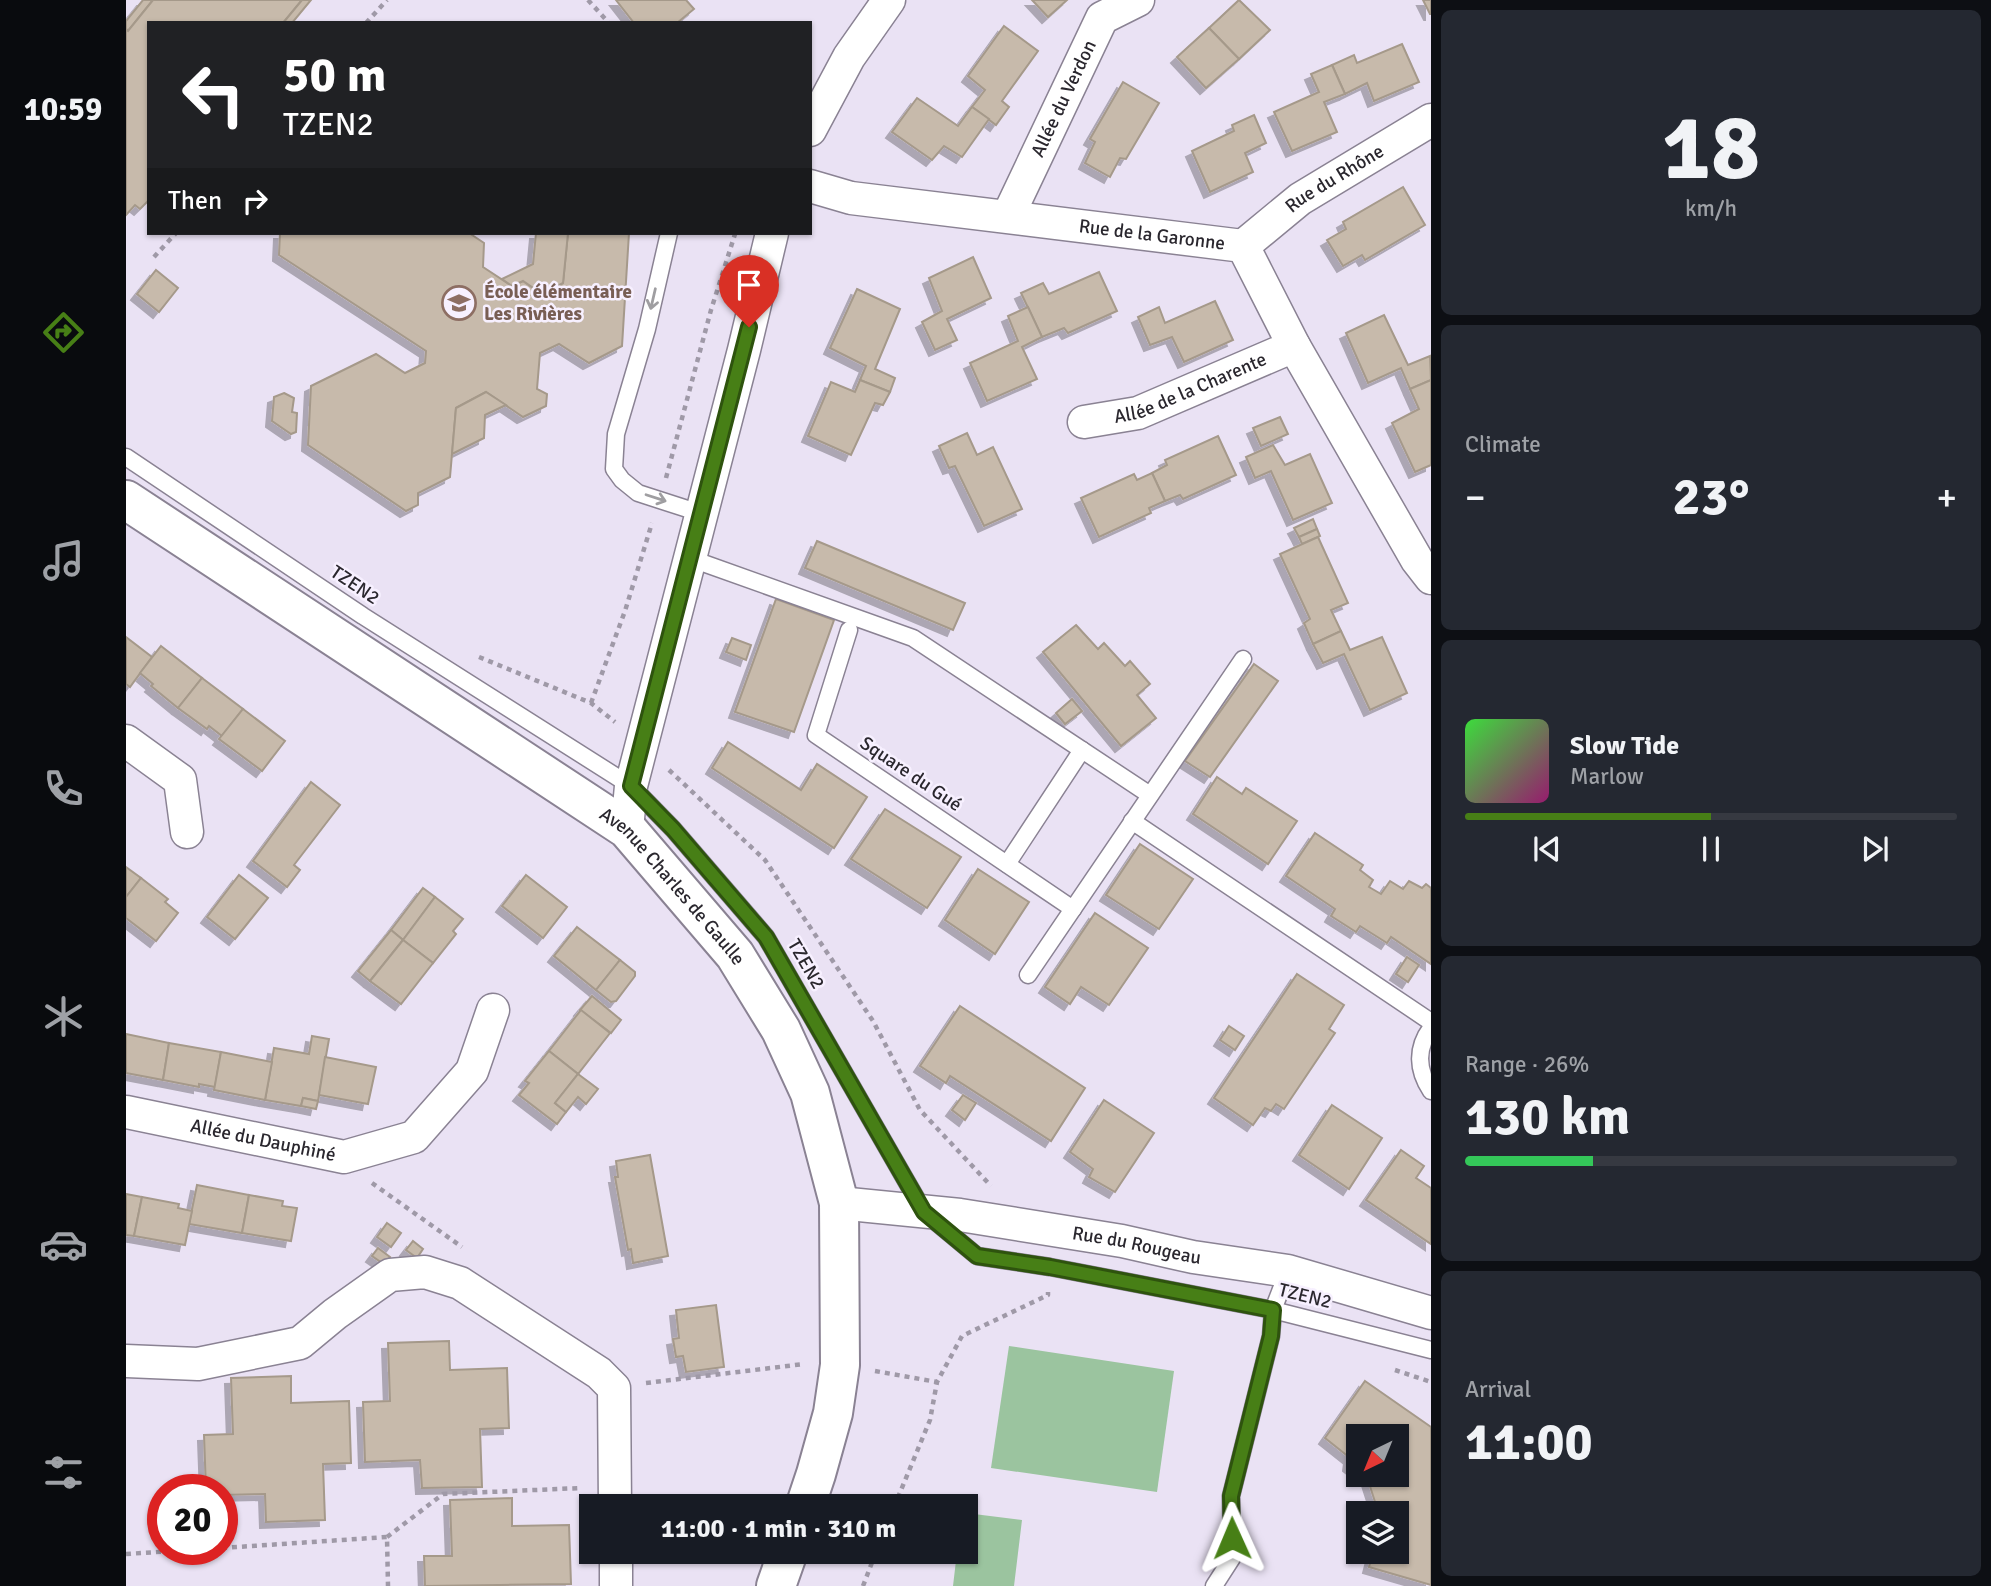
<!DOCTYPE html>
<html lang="en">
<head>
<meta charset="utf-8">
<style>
	:root { --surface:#171b24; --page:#242831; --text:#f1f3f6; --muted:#9ea1a6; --line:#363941; --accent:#477f16 }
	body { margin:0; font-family:Signika,sans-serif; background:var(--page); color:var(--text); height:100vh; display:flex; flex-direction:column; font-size:26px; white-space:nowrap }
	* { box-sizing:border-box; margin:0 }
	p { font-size:23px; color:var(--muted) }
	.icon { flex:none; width:38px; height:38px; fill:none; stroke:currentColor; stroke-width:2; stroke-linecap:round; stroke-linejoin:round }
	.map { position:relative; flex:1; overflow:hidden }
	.details { display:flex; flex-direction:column; gap:10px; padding:10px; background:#0d0f14; width:560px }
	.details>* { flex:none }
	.banner { position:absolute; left:21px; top:21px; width:665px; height:214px; border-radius:0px; box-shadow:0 2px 5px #0004; background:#202124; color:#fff; overflow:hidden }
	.needle { width:46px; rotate:223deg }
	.buttons { position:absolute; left:1220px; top:1424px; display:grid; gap:14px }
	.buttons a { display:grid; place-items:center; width:63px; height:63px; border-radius:0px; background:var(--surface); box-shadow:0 2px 5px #0004; font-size:35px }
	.speed { position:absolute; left:21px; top:1474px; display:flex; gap:14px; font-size:35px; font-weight:700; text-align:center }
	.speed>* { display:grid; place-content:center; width:91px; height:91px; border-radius:50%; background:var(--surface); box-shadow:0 2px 5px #0004; line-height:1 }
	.speed .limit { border:10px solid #d22; background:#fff; color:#111 }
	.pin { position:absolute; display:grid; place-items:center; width:60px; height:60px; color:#fff; margin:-72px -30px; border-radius:50% 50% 50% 0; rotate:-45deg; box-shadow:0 0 7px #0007 }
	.pin .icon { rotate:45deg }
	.me { position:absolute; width:77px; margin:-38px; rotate:359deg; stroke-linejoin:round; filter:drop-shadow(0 0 5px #0008) }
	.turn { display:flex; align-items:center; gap:24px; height:147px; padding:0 21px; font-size:32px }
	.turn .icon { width:91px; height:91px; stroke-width:2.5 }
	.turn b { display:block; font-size:49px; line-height:60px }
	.then { display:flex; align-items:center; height:66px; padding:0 21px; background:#0003; gap:14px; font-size:26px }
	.big { font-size:52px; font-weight:700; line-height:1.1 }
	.details .widget { flex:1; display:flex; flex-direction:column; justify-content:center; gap:10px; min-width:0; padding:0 24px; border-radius:10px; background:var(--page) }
	.details .dial { align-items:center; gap:0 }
	.dial b { font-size:91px; line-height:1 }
	.song { display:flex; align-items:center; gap:21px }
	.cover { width:84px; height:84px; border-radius:10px; background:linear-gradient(135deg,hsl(120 70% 55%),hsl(320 70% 35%)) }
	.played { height:7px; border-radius:4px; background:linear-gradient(90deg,var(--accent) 50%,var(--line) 50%) }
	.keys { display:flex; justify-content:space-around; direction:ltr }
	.heat { display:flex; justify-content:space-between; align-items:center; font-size:38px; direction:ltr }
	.charge { height:10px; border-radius:5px; background:linear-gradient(90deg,#34c759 26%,var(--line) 0) }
	.trip { position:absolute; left:453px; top:1494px; width:399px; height:70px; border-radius:0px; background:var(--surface); box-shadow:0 2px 5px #0004; font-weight:700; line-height:70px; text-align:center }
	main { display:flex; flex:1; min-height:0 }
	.menu { display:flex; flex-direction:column; width:126px; justify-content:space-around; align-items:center; background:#090b0e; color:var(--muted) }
	.menu .icon { width:49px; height:49px }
	.menu .active { color:var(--accent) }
	.menu b { font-size:32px; color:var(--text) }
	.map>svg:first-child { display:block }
</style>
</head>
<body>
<main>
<nav class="menu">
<b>10:59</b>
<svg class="icon active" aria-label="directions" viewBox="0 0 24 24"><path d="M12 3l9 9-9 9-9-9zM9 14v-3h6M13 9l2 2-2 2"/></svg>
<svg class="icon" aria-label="music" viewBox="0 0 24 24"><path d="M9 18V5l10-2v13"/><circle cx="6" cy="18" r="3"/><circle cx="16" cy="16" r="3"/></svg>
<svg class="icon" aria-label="phone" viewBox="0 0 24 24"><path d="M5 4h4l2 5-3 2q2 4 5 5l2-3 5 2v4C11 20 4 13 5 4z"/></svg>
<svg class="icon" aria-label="climate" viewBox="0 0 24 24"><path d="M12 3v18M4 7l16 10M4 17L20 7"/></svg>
<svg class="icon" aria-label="car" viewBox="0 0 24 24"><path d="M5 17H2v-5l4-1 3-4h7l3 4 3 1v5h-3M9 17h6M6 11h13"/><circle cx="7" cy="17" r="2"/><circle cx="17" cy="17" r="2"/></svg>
<svg class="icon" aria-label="filters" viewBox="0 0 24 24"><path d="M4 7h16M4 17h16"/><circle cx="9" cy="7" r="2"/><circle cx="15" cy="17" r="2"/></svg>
</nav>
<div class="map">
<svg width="1305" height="1586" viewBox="0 0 1305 1586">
	<defs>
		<filter id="shadow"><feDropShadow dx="-6" dy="6" stdDeviation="0" flood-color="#0004"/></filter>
	</defs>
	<rect width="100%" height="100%" fill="#eae2f4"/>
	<!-- green -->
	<g fill="#9bc49f">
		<path d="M883 1346 1048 1371 1031 1492 865 1468Z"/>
		<path d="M840 1513 896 1520 888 1586H827L831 1552H840Z"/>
	</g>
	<!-- building -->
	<g fill="#c7baab" stroke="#a5998a" stroke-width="2" filter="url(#shadow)">
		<path d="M17 0H27L2 31 0 29V21Z"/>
		<path d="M27 0H176L157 23H23V200L14 209 9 205 0 215V29L2 31Z"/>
		<path d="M176 0H185L166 23H157Z"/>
		<path d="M490 0H560L568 9 551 23H508Z"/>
		<path d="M906 0H941L922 17Z"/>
		<path d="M1113 0 1144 30 1113 59 1083 28Z"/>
		<path d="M1297 0H1305V14H1304Z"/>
		<path d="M878 26 912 51 876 101 883 107 870 125 846 107 859 90 842 76Z"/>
		<path d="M1083 28 1113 59 1080 88 1051 57Z"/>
		<path d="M1276 44 1293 82 1248 101 1241 83 1219 94 1206 65 1228 55 1231 63Z"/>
		<path d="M1206 65 1219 94 1198 102 1211 132 1166 151 1148 112 1193 92 1185 74Z"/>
		<path d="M997 82 1033 103 1000 159 994 158 984 177 959 163 969 142 964 139Z"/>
		<path d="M791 98 832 126 846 107 863 119 836 157 818 146 806 160 766 132Z"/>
		<path d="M1128 115 1140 143 1119 153 1127 172 1084 192 1066 151 1108 131 1106 125Z"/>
		<path d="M1277 187 1299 225 1239 260 1236 255 1217 266 1201 240 1220 229 1217 222Z"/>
		<path d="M154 233H343L358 243 357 267 386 286 397 281 416 294 437 283 442 233H503L496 346 463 363 433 344 414 353 411 389 421 394 420 406 397 417 360 392 330 408 324 477 292 493V505L280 511 182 445 185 386 250 354 279 373 299 363 300 351 153 255Z"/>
		<path d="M410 233H442L437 283 416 294 397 281 386 286 376 279 407 264Z"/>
		<path d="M847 257 865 298 821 319 831 340 809 350 796 322 816 311 803 278Z"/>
		<path d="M30 270 52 288 33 312 11 294Z"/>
		<path d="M973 272 991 311 942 333 938 328 916 337 895 293 917 283 923 294Z"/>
		<path d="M731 289 774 309 749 369 769 378 764 392 734 380 740 366 704 348Z"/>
		<path d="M1089 301 1107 340 1058 362 1046 337 1024 345 1012 317 1033 307 1039 323Z"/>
		<path d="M902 307 916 337 896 347 911 379 861 401 844 363 892 341 882 316Z"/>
		<path d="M1258 315 1282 365 1304 356 1305 380 1284 389 1275 368 1242 383 1220 333Z"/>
		<path d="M734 380 764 392 757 405 749 403 725 455 682 436 705 382 729 392Z"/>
		<path d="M1305 380V465L1289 472 1266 423 1293 409 1284 389Z"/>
		<path d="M360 392 380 405 359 415 358 438 326 454 330 408Z"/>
		<path d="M158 393 168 398 166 412 171 413 170 432 165 434 146 421 148 397Z"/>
		<path d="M1154 417 1162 434 1135 446 1127 428Z"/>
		<path d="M841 433 851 455 867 447 896 509 858 526 829 466 823 468 813 446Z"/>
		<path d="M1092 436 1110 475 1057 499 1054 495 1039 501 1026 473 1041 465 1039 460Z"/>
		<path d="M1147 445 1159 465 1184 454 1206 503 1167 520 1145 471 1129 478 1120 457Z"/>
		<path d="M1026 473 1039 501 1023 508 1025 513 973 537 955 498 1008 474 1011 480Z"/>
		<path d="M1187 519 1191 529 1173 537 1168 528Z"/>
		<path d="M1191 529 1194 536 1176 544 1173 537Z"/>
		<path d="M1192 537 1222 603 1205 610 1215 631 1187 644 1178 623 1184 619 1154 554Z"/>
		<path d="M691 541 839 603 827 630 679 568Z"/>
		<path d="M650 599 708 620 668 732 609 712Z"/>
		<path d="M950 625 972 649 978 643 999 666 1004 661 1024 684 1011 695 1030 718 995 746 917 652Z"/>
		<path d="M1215 631 1224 650 1256 637 1281 693 1244 710 1218 654 1197 663 1187 644Z"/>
		<path d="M0 637 26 657 4 687 0 684Z"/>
		<path d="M606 638 625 645 620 660 600 652Z"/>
		<path d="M35 646 76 678 52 708 25 686 27 684 14 673Z"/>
		<path d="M1128 664 1152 681 1084 777 1059 761Z"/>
		<path d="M76 678 117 709 96 736 83 726 81 729 52 708Z"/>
		<path d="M946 699 956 711 939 724 930 713Z"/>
		<path d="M117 709 159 741 136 771 93 739Z"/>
		<path d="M602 742 675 790 691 764 741 797 708 848 586 768Z"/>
		<path d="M1091 777 1116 794 1120 788 1171 821 1142 864 1067 814Z"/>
		<path d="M185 782 214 805 168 865 174 870 161 887 127 861Z"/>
		<path d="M759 809 835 857 801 908 725 859Z"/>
		<path d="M1189 833 1237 865 1234 870 1247 880 1243 887 1255 894 1264 881 1277 889 1283 881 1296 888 1300 884 1305 888V964L1265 937 1261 943 1234 926 1230 932 1205 916 1209 909 1160 876Z"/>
		<path d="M1014 844 1067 879 1033 929 980 895Z"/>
		<path d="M0 867 15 878 0 897Z"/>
		<path d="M852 869 903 902 869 954 819 920Z"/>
		<path d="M113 875 142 898 109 939 81 917Z"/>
		<path d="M400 875 441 907 417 938 376 906Z"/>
		<path d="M15 878 42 899 39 902 52 913 30 941 0 918V897Z"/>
		<path d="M297 888 309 897 277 940 265 930Z"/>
		<path d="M309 897 337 919 327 931 330 934 307 963 277 940Z"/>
		<path d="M969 913 1022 948 983 1005 955 987 944 1004 919 987Z"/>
		<path d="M451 927 494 960 470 990 428 956Z"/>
		<path d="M265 930 277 940 244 981 232 971Z"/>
		<path d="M277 940 307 963 275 1004 244 981Z"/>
		<path d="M1281 957 1293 965 1282 982 1270 974Z"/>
		<path d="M494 960 509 972V976L490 1001 485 1002 470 990Z"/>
		<path d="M1171 974 1218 1005 1203 1029 1209 1033 1158 1109 1150 1104 1145 1111 1139 1108 1127 1125 1088 1098Z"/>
		<path d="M466 996 495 1020 485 1033 454 1010Z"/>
		<path d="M834 1006 959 1088 925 1141 824 1076 820 1083 794 1066Z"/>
		<path d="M455 1010 484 1033 452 1074 423 1051Z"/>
		<path d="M1103 1026 1118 1036 1109 1050 1094 1040Z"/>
		<path d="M0 1034 43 1043 37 1080 0 1073Z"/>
		<path d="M186 1036 203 1039 192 1101 177 1098 175 1106 139 1100 148 1048 183 1054Z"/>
		<path d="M43 1043 95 1052 89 1087 73 1084V1087L37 1080Z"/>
		<path d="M423 1051 452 1074 429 1103 440 1112 431 1124 393 1095 403 1083 399 1081Z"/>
		<path d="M95 1052 146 1062 139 1100 88 1090Z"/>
		<path d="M199 1057 250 1067 242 1104 193 1095Z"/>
		<path d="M452 1074 472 1089 460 1104 452 1097 440 1112 429 1103Z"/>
		<path d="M837 1095 850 1103 839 1120 826 1110Z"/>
		<path d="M177 1098 192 1101 190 1109 175 1106Z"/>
		<path d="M978 1100 1028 1133 989 1192 963 1177 967 1169 944 1152Z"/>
		<path d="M1206 1105 1256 1138 1223 1189 1173 1155Z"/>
		<path d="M1275 1150 1298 1166 1290 1178 1305 1188V1244L1240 1200Z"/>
		<path d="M524 1155 542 1256 507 1263 505 1249 502 1250 489 1177H492L490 1161Z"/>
		<path d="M71 1185 123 1195 116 1233 63 1224Z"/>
		<path d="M0 1194 16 1197 8 1236 0 1235Z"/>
		<path d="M123 1195 157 1201 156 1206 171 1208 165 1241 116 1233Z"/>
		<path d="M16 1197 53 1204 52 1208 66 1211 59 1245 8 1236Z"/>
		<path d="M261 1223 275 1233 265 1247 251 1237Z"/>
		<path d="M287 1241 297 1249 291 1258 280 1250Z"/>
		<path d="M252 1248 264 1257 259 1265 246 1256Z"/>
		<path d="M590 1305 598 1367 560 1372 557 1356 550 1357 547 1339 553 1338 550 1310Z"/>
		<path d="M323 1341 324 1370 381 1368 383 1428 354 1429 356 1487 296 1488 294 1460 239 1462 237 1402 264 1401 262 1343Z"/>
		<path d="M165 1376V1403L223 1401 225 1463 197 1464 199 1520 140 1522 139 1494 96 1495V1489H80L78 1435 107 1434 105 1378Z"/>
		<path d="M1239 1381 1305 1427V1585L1243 1567 1247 1552H1270V1514H1250L1251 1508 1242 1480 1236 1475H1270V1437H1232V1472L1223 1465 1224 1458 1199 1438Z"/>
		<path d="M386 1498V1526L443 1525 445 1584 299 1586 298 1556H326L324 1500Z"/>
	</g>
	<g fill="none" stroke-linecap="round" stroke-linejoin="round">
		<!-- lane casing -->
		<g stroke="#8a8293" stroke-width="19">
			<g id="lane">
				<path d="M543 233 521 329 490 434 488 469 496 480 512 493 574 513"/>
				<path d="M0 457 237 616 505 786 547 829 640 937 798 1212 851 1256 924 1267 1147 1310 1305 1350"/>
				<path d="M563 558 787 638 1024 795"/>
				<path d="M723 630 690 735 947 909"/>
				<path d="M1006 821 1305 1022"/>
				<path d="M881 864 956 750"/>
				<path d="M902 975 1117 659"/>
				<path d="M1305 1028C1290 1048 1291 1070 1305 1091"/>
				<path d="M1088 1586 1106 1558 1105 1496 1145 1336 1147 1310 1162 1271"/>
			</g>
		</g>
		<!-- street casing -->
		<g stroke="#8a8293" stroke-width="35">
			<g id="street">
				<path d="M684 130 723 57 763 0"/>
				<path id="s1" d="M684 186 725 198 1117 246 1168 346 1291 560 1305 578"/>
				<path id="s2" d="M882 216 976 18 1012 0"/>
				<path id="s3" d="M1117 246 1174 199 1305 120"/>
				<path id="s4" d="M958 422 1012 413 1168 346"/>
				<path d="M0 741 54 780 61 832"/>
				<path d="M501 829 505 786 618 350 646 233"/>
				<path id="s5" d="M0 1112 218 1157 288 1137 346 1071 367 1010"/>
				<path id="s6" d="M713 1203 834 1215 996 1241 1067 1257 1162 1271 1305 1313"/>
				<path d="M0 1361 72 1364 174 1343 209 1314 264 1275 299 1272 334 1283 473 1373 488 1388 489 1507"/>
				<path d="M490 1552V1586"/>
			</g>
		</g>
		<!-- secondary casing -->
		<g stroke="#8a8293" stroke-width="42">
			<g id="secondary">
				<path id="s7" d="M0 500 501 829 609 955 655 1030 684 1093 713 1203 714 1365 707 1413 690 1474 679 1507"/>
				<path d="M650 1586 662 1552"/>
			</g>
		</g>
		<!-- path -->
		<g stroke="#9f99a7" stroke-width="4.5" stroke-dasharray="5 5" stroke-linecap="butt">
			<path d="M462 0 483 23"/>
			<path d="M240 23 261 0"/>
			<path d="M28 257 50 233"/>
			<path d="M540 478 585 310 609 234"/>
			<path d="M353 657 465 703 489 722"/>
			<path d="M465 703 499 611 526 523"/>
			<path d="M543 770 639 860 747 1021 794 1110 865 1186"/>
			<path d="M246 1183 336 1247"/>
			<path d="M1269 1370 1305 1382"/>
			<path d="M749 1371 811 1382"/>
			<path d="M520 1383 678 1364"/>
			<path d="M768 1507 804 1420 811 1382 836 1336 922 1295V1292"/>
			<path d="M261 1537 317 1494 455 1488"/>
			<path d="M96 1548 261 1537 262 1586"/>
			<path d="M0 1554 80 1549"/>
			<path d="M737 1586 750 1552"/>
		</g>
		<!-- lane -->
		<use href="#lane" stroke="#fff" stroke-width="16"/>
		<!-- street -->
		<use href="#street" stroke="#fff" stroke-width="32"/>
		<!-- secondary -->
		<use href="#secondary" stroke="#fff" stroke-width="38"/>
	</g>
	<!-- one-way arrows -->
	<defs><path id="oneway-shaft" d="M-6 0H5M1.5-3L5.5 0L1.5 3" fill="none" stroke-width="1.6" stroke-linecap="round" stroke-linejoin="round" transform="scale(1.75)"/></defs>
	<g stroke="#9f9ea1">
		<use href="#oneway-shaft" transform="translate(527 299) rotate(103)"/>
		<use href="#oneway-shaft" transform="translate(530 498) rotate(18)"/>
	</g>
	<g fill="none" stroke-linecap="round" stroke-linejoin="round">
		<!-- route casing -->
		<g stroke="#2e530e" stroke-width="18">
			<path id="route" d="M623 327 505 786 547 829 640 937 798 1212 851 1256 924 1267 1147 1310 1145 1336 1105 1496 1106 1538"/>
		</g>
		<!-- route -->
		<use href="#route" stroke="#477f16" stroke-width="12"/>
	</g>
	<!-- icons -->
	<defs>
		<g id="school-ring" transform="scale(1.75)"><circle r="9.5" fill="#f7f0ff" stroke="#8d6e63" stroke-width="1.5"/><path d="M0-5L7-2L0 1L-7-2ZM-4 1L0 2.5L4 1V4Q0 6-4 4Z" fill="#8d6e63"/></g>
	</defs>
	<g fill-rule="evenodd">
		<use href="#school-ring" x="333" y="303"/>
	</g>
	<g text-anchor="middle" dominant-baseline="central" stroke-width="5" stroke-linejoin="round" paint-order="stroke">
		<!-- street labels -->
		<g font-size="19" fill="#2a272e" stroke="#f7f0ff">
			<text stroke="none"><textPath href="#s2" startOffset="130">Allée du Verdon</textPath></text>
			<text stroke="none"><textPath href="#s3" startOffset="114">Rue du Rhône</textPath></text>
			<text stroke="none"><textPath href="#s1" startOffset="346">Rue de la Garonne</textPath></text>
			<text stroke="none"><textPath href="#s4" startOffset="112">Allée de la Charente</textPath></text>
			<text transform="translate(229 585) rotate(34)">TZEN2</text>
			<text transform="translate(785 774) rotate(34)">Square du Gué</text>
			<text stroke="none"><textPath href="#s7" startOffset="672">Avenue Charles de Gaulle</textPath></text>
			<text transform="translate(680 964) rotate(60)">TZEN2</text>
			<text stroke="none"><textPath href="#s5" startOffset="140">Allée du Dauphiné</textPath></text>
			<text stroke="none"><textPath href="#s6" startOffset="301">Rue du Rougeau</textPath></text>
			<text transform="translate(1179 1296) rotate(14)">TZEN2</text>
		</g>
		<!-- education labels -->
		<g font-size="19" font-weight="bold" fill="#785e54" stroke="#f7f0ff" text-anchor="start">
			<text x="358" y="292">École élémentaire<tspan x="358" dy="22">Les Rivières</tspan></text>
		</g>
	</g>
</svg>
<div class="buttons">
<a><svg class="needle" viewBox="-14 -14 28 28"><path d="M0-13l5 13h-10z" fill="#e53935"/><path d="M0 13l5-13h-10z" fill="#9ea1a6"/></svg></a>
<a><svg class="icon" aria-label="layers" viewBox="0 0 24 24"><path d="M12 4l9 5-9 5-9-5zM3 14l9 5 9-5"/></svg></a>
</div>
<div class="speed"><div class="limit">20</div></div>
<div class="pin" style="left:623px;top:327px;background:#d93025"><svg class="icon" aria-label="arrive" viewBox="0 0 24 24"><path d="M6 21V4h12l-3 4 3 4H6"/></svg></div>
<svg class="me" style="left:1106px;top:1538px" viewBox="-20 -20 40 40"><path d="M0-17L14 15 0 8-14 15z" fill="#477f16" stroke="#fff" stroke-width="4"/></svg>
<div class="trip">11:00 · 1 min · 310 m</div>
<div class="banner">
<div class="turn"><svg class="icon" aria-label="left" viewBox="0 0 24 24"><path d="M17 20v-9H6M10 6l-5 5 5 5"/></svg><div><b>50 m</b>TZEN2</div></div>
<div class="then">Then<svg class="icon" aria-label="right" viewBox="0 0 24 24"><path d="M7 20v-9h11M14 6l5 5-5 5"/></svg></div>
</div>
</div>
<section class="details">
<div class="widget dial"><b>18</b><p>km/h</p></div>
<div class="widget"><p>Climate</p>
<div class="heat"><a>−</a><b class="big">23°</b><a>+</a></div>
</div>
<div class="widget">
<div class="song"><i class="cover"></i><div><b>Slow Tide</b><p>Marlow</p></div></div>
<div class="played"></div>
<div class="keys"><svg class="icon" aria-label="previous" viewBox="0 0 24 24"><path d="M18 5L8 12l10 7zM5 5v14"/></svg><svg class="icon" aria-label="pause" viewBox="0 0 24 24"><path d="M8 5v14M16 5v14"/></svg><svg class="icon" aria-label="next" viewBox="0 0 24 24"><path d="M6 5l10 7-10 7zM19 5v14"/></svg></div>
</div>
<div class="widget"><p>Range · 26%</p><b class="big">130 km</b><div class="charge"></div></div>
<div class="widget"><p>Arrival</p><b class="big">11:00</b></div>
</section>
</main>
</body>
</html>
